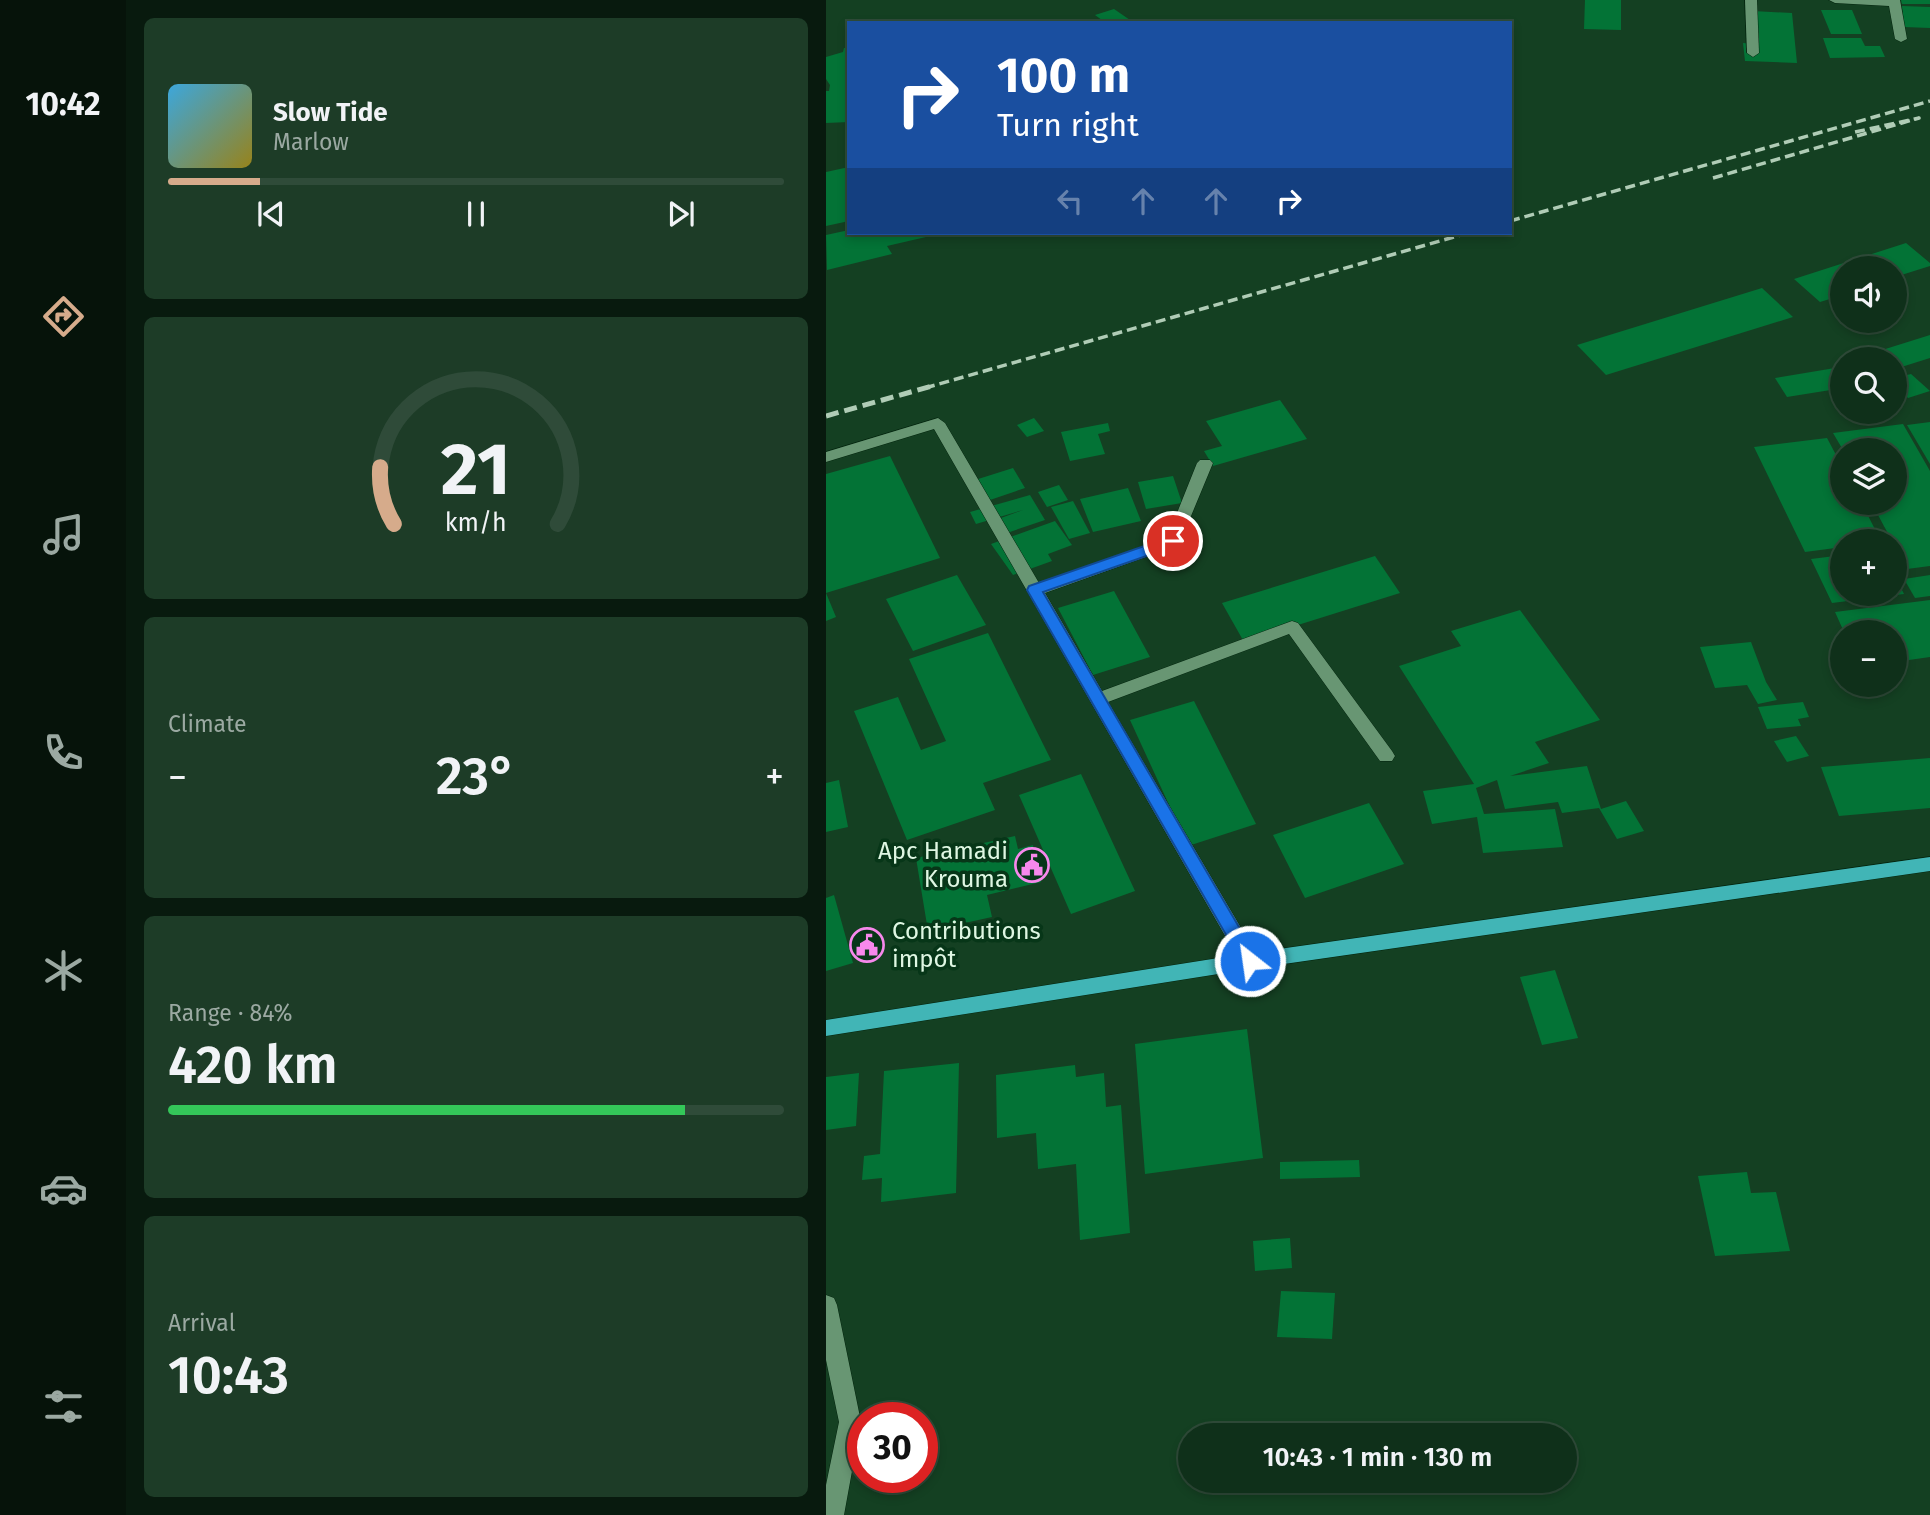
<!DOCTYPE html>
<html lang="en">
<head>
<meta charset="utf-8">
<style>
	:root { --surface:#0f301a; --page:#1d3c27; --text:#f1f3f6; --muted:#9ba9a2; --line:#2f4b39; --accent:#d6ab8b }
	body { margin:0; font-family:"Fira Sans",sans-serif; background:var(--page); color:var(--text); height:100vh; display:flex; flex-direction:column; font-size:26px; white-space:nowrap }
	* { box-sizing:border-box; margin:0 }
	p { font-size:23px; color:var(--muted) }
	.icon { flex:none; width:38px; height:38px; fill:none; stroke:currentColor; stroke-width:2; stroke-linecap:round; stroke-linejoin:round }
	.map { position:relative; flex:1; overflow:hidden }
	.details { display:flex; flex-direction:column; gap:18px; padding:18px; background:#081a0e; width:700px }
	.details>* { flex:none }
	.guide { position:absolute; left:21px; top:21px; width:665px; height:214px; border-radius:0px; box-shadow:0 4px 10px #0003,0 0 0 2px var(--line); background:#1a4fa0; color:#fff; overflow:hidden }
	.buttons { position:absolute; left:1004px; top:256px; display:grid; gap:14px }
	.buttons a { display:grid; place-items:center; width:77px; height:77px; border-radius:50%; background:var(--surface); box-shadow:0 4px 10px #0003,0 0 0 2px var(--line); font-size:35px }
	.speed { position:absolute; left:21px; top:1402px; display:flex; gap:14px; font-size:35px; font-weight:700; text-align:center }
	.speed>* { display:grid; place-content:center; width:91px; height:91px; border-radius:50%; background:var(--surface); box-shadow:0 4px 10px #0003,0 0 0 2px var(--line); line-height:1 }
	.speed .limit { border:10px solid #d22; background:#fff; color:#111 }
	.pin { position:absolute; display:grid; place-items:center; width:60px; height:60px; color:#fff; margin:-30px; border:4px solid #fff; border-radius:50%; box-shadow:0 2px 7px #0007 }
	.me { position:absolute; width:77px; margin:-38px; rotate:330deg; stroke-linejoin:round; filter:drop-shadow(0 0 5px #0008) }
	.turn { display:flex; align-items:center; gap:24px; height:147px; padding:0 35px; font-size:32px }
	.turn .icon { width:91px; height:91px; stroke-width:2.5 }
	.turn b { display:block; font-size:49px; line-height:60px }
	.lanes { display:flex; align-items:center; height:66px; padding:0 35px; background:#0003; justify-content:center; gap:35px; direction:ltr }
	.lanes .off { opacity:.35 }
	.big { font-size:52px; font-weight:600; line-height:1.1 }
	.details .card { flex:1; display:flex; flex-direction:column; justify-content:center; gap:10px; min-width:0; padding:0 24px; border-radius:10px; background:var(--page) }
	.details .dial { align-items:center; gap:0 }
	.dial svg { height:182px; overflow:visible; fill:none; stroke:var(--line); stroke-width:7; stroke-linecap:round; text-anchor:middle }
	.dial text { fill:var(--text); stroke:none }
	.song { display:flex; align-items:center; gap:21px }
	.cover { width:84px; height:84px; border-radius:10px; background:linear-gradient(135deg,hsl(200 70% 55%),hsl(50 70% 35%)) }
	.played { height:7px; border-radius:4px; background:linear-gradient(90deg,var(--accent) 15%,var(--line) 15%) }
	.keys { display:flex; justify-content:space-around; direction:ltr }
	.heat { display:flex; justify-content:space-between; align-items:center; font-size:38px; direction:ltr }
	.charge { height:10px; border-radius:5px; background:linear-gradient(90deg,#34c759 84%,var(--line) 0) }
	.trip { position:absolute; left:352px; top:1423px; width:399px; height:70px; border-radius:35px; background:var(--surface); box-shadow:0 4px 10px #0003,0 0 0 2px var(--line); font-weight:600; line-height:70px; text-align:center }
	main { display:flex; flex:1; min-height:0 }
	.tabs { display:flex; flex-direction:column; width:126px; justify-content:space-around; align-items:center; background:#06130a; color:var(--muted) }
	.tabs .icon { width:49px; height:49px }
	.tabs .on { color:var(--accent) }
	.tabs b { font-size:32px; color:var(--text) }
	.map>svg:first-child { display:block }
</style>
</head>
<body>
<main>
<nav class="tabs">
<b>10:42</b>
<svg class="icon on" aria-label="directions" viewBox="0 0 24 24"><path d="M12 3l9 9-9 9-9-9zM9 14v-3h6M13 9l2 2-2 2"/></svg>
<svg class="icon" aria-label="music" viewBox="0 0 24 24"><path d="M9 18V5l10-2v13"/><circle cx="6" cy="18" r="3"/><circle cx="16" cy="16" r="3"/></svg>
<svg class="icon" aria-label="phone" viewBox="0 0 24 24"><path d="M5 4h4l2 5-3 2q2 4 5 5l2-3 5 2v4C11 20 4 13 5 4z"/></svg>
<svg class="icon" aria-label="climate" viewBox="0 0 24 24"><path d="M12 3v18M4 7l16 10M4 17L20 7"/></svg>
<svg class="icon" aria-label="car" viewBox="0 0 24 24"><path d="M5 17H2v-5l4-1 3-4h7l3 4 3 1v5h-3M9 17h6M6 11h13"/><circle cx="7" cy="17" r="2"/><circle cx="17" cy="17" r="2"/></svg>
<svg class="icon" aria-label="filters" viewBox="0 0 24 24"><path d="M4 7h16M4 17h16"/><circle cx="9" cy="7" r="2"/><circle cx="15" cy="17" r="2"/></svg>
</nav>
<section class="details">
<div class="card">
<div class="song"><i class="cover"></i><div><b>Slow Tide</b><p>Marlow</p></div></div>
<div class="played"></div>
<div class="keys"><svg class="icon" aria-label="previous" viewBox="0 0 24 24"><path d="M18 5L8 12l10 7zM5 5v14"/></svg><svg class="icon" aria-label="pause" viewBox="0 0 24 24"><path d="M8 5v14M16 5v14"/></svg><svg class="icon" aria-label="next" viewBox="0 0 24 24"><path d="M6 5l10 7-10 7zM19 5v14"/></svg></div>
</div>
<div class="card dial"><svg viewBox="0 0 100 80">
<path d="M14 69A42 42 0 1 1 86 69"/>
<path d="M14 69A42 42 0 0 1 8 44" stroke="#d6ab8b"/>
<text x="50" y="56" font-size="32" font-weight="700">21</text>
<text x="50" y="72" font-size="11">km/h</text>
</svg></div>
<div class="card"><p>Climate</p>
<div class="heat"><a>−</a><b class="big">23°</b><a>+</a></div>
</div>
<div class="card"><p>Range · 84%</p><b class="big">420 km</b><div class="charge"></div></div>
<div class="card"><p>Arrival</p><b class="big">10:43</b></div>
</section>
<div class="map">
<svg width="1104" height="1515" viewBox="0 0 1104 1515">
	<rect width="100%" height="100%" fill="#144022"/>
	<!-- building -->
	<g fill="#037336">
		<path d="M759 0H795V30L758 29Z"/>
		<path d="M1075 0H1104V4H1076Z"/>
		<path d="M1076 6 1104 7V28L1078 27Z"/>
		<path d="M288 9 304 20 280 23 269 15Z"/>
		<path d="M995 10H1026L1036 34H1005Z"/>
		<path d="M927 11 966 13 971 63 919 61 917 43 929 44Z"/>
		<path d="M997 38H1035L1039 46H1054L1059 57 1004 58Z"/>
		<path d="M18 48H23V122L0 123V91H3L4 85 0 79V57L17 52Z"/>
		<path d="M23 167V221L0 226V172Z"/>
		<path d="M23 230V233L113 234 61 246 66 254 1 270 0 235Z"/>
		<path d="M1080 243 1104 263V266L1069 277V268H1017V295L994 302 968 279Z"/>
		<path d="M936 288 967 317 780 375 751 345Z"/>
		<path d="M1104 335V358L1069 369V359H1041L1037 356Z"/>
		<path d="M1009 368 1017 380V388L961 397 949 378Z"/>
		<path d="M1085 374 1104 391 1082 398 1069 386V378Z"/>
		<path d="M454 400 481 439 387 466 378 451 396 446 380 421Z"/>
		<path d="M208 418 218 431 201 437 191 425Z"/>
		<path d="M1104 422V464L1081 425Z"/>
		<path d="M282 423 284 431 272 434 279 454 244 461 235 432Z"/>
		<path d="M1077 424 1104 471V566L1081 569 1069 547V541H1066L1045 502H1069V450H1017L1007 433Z"/>
		<path d="M1001 438 1017 468V502H1035L1055 541H1017V547L979 552 928 447Z"/>
		<path d="M64 456 114 558 0 593V474Z"/>
		<path d="M187 468 199 488 161 501 149 480Z"/>
		<path d="M347 476 356 503 320 509 312 482Z"/>
		<path d="M233 485 242 500 221 507 212 492Z"/>
		<path d="M302 488 315 521 267 532 254 499Z"/>
		<path d="M204 495 219 520 172 536 164 522 197 510 150 524 144 512Z"/>
		<path d="M247 501 264 533 243 539 225 507Z"/>
		<path d="M229 521 246 545 222 554 226 561 187 575 165 544Z"/>
		<path d="M1017 555V593H1069V576L1078 594 1006 603 985 559Z"/>
		<path d="M549 556 574 593 418 642 396 603Z"/>
		<path d="M131 575 160 625 87 651 60 599Z"/>
		<path d="M1104 575V596L1089 598 1078 579Z"/>
		<path d="M288 591 324 657 267 675 232 608Z"/>
		<path d="M0 593 10 617 0 621Z"/>
		<path d="M1104 600V657L1069 662V632H1018L1009 612Z"/>
		<path d="M694 610 774 720 709 742 723 763 684 776 761 766 775 809 800 801 818 831 791 839 773 808 736 813 732 802 679 809 671 780 650 788 658 814 729 809 737 847 657 853 651 817 606 824 597 791 648 784 573 666 635 646 625 631Z"/>
		<path d="M162 633 225 760 157 783 169 810 81 840 28 711 72 697 95 750 120 741 83 659Z"/>
		<path d="M925 642 940 682 951 700 932 704 921 685 889 688 874 647Z"/>
		<path d="M368 701 430 824 362 846 304 720Z"/>
		<path d="M977 702 983 717 972 719 975 726 941 729 932 707Z"/>
		<path d="M970 736 983 756 961 762 948 741Z"/>
		<path d="M1104 758V808L1013 816 995 767Z"/>
		<path d="M255 774 309 891 245 914 193 795Z"/>
		<path d="M13 780 22 827 0 832V783Z"/>
		<path d="M543 803 578 864 479 898 447 835Z"/>
		<path d="M189 836 192 849 207 845 215 882 161 895 166 917 102 931 90 858Z"/>
		<path d="M8 895 27 963 0 971V898Z"/>
		<path d="M729 970 752 1038 716 1045 694 977Z"/>
		<path d="M421 1029 437 1158 319 1174 309 1044Z"/>
		<path d="M133 1063 130 1193 55 1202 56 1178 36 1180 38 1156 54 1154 58 1071Z"/>
		<path d="M249 1065 250 1077 278 1073 280 1107 295 1105 304 1233 254 1240 250 1164 212 1169 210 1133 171 1138 170 1075Z"/>
		<path d="M33 1073 30 1126 0 1130V1077Z"/>
		<path d="M533 1160 534 1177 454 1179V1162Z"/>
		<path d="M921 1172 925 1193 950 1192 964 1251 889 1256 872 1176Z"/>
		<path d="M464 1238 466 1268 429 1271 427 1241Z"/>
		<path d="M455 1291 509 1293 506 1339 451 1337Z"/>
	</g>
	<g fill="none" stroke-linecap="round" stroke-linejoin="round">
		<!-- minor casing -->
		<g stroke="#03250e" stroke-width="1">
			<g id="minor">
				<path d="M919 0H931L933 53 927 57 921 53Z"/>
				<path d="M1003 0H1074L1081 39 1075 42 1069 39 1063 6 1009 3Z"/>
				<path d="M112 418 119 423 213 583 341 538 371 463 374 460H384L387 463 353 545 219 593 276 691 466 621 472 623 566 751 569 756 566 761H554L463 634 282 702 431 955 434 961 431 967 424 969 417 967 108 429 0 462V452Z"/>
				<path d="M0 1295 8 1298 11 1305 35 1422 18 1515H0V1485L13 1422 0 1360Z"/>
			</g>
		</g>
		<!-- major casing -->
		<g stroke="#03250e" stroke-width="1">
			<path id="major" d="M1104 857V871L424 969 0 1036V1020L424 953Z"/>
		</g>
		<!-- minor -->
		<use href="#minor" fill="#689673" fill-rule="evenodd"/>
		<!-- major -->
		<use href="#major" fill="#41b5b6" fill-rule="evenodd"/>
		<!-- rail-far1 -->
		<g stroke="#b0ccb6" stroke-width="3.5" stroke-dasharray="10 5" stroke-linecap="butt">
			<path d="M887 178 1093 118 1029 132"/>
			<path d="M684 221 1104 101"/>
			<path d="M99 388 642 233"/>
		</g>
		<!-- rail -->
		<path stroke="#b0ccb6" stroke-width="5" stroke-dasharray="13 6" stroke-linecap="butt" d="M0 416 106 386"/>
	</g>
	<!-- route -->
	<path fill="#1a73e8" stroke="#114b97" stroke-width="2" d="M347 536 352 538V545L217 592 430 956 432 961 430 966H418L201 590 203 586Z"/>
	<!-- icons -->
	<defs>
		<g id="civic-ring" transform="scale(1.75)"><circle r="9.5" fill="#073618" stroke="#f788ec" stroke-width="1.5"/><path d="M-.6-6.5H3V-4.5H.6V-3L4-1V1h2V6H-6V1h2V-1L-.6-3ZM-1.2 2.5V6h2.4V2.5Z" fill="#f788ec"/></g>
	</defs>
	<g fill-rule="evenodd">
		<use href="#civic-ring" x="206" y="865"/>
		<use href="#civic-ring" x="41" y="945"/>
	</g>
	<g text-anchor="middle" dominant-baseline="central" stroke-width="7" stroke-linejoin="round" paint-order="stroke">
		<!-- poi labels -->
		<g font-size="24" fill="#dff7e3" stroke="#073618" text-anchor="end">
			<text x="182" y="851">Apc Hamadi<tspan x="182" dy="28">Krouma</tspan></text>
			<text x="66" y="931" text-anchor="start">Contributions<tspan x="66" dy="28">impôt</tspan></text>
		</g>
	</g>
</svg>
<div class="buttons">
<a><svg class="icon" aria-label="sound" viewBox="0 0 24 24"><path d="M4 9h4l5-4v14l-5-4H4zM17 9q2 3 0 6"/></svg></a>
<a><svg class="icon" aria-label="search" viewBox="0 0 24 24"><circle cx="10" cy="10" r="6"/><path d="M15 15l6 6"/></svg></a>
<a><svg class="icon" aria-label="layers" viewBox="0 0 24 24"><path d="M12 4l9 5-9 5-9-5zM3 14l9 5 9-5"/></svg></a>
<a>+</a>
<a>−</a>
</div>
<div class="speed"><div class="limit">30</div></div>
<div class="pin" style="left:347px;top:541px;background:#d93025"><svg class="icon" aria-label="arrive" viewBox="0 0 24 24"><path d="M6 21V4h12l-3 4 3 4H6"/></svg></div>
<svg class="me" style="left:424px;top:961px" viewBox="-20 -20 40 40"><circle r="17" fill="#1a73e8" stroke="#fff" stroke-width="3"/><path d="M0-11L8 9 0 5-8 9z" fill="#fff"/></svg>
<div class="trip">10:43 · 1 min · 130 m</div>
<div class="guide">
<div class="turn"><svg class="icon" aria-label="right" viewBox="0 0 24 24"><path d="M7 20v-9h11M14 6l5 5-5 5"/></svg><div><b>100 m</b>Turn right</div></div>
<div class="lanes"><svg class="icon off" aria-label="left" viewBox="0 0 24 24"><path d="M17 20v-9H6M10 6l-5 5 5 5"/></svg><svg class="icon off" aria-label="ahead" viewBox="0 0 24 24"><path d="M12 20V5M6 11l6-6 6 6"/></svg><svg class="icon off" aria-label="ahead" viewBox="0 0 24 24"><path d="M12 20V5M6 11l6-6 6 6"/></svg><svg class="icon" aria-label="right" viewBox="0 0 24 24"><path d="M7 20v-9h11M14 6l5 5-5 5"/></svg></div>
</div>
</div>
</main>
</body>
</html>
